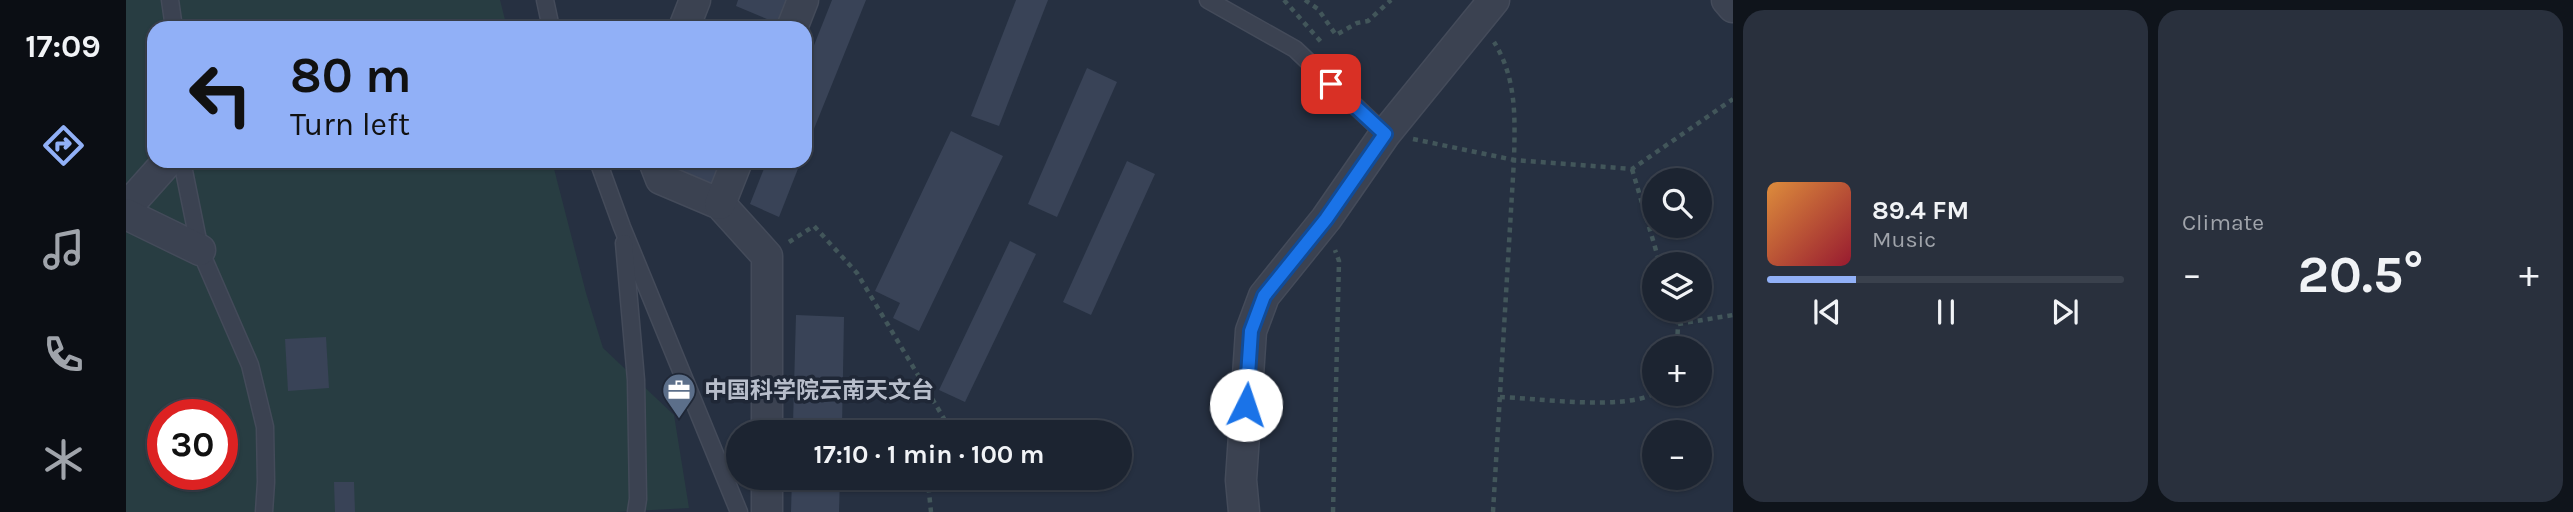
<!DOCTYPE html>
<html lang="en">
<head>
<meta charset="utf-8">
<style>
	:root { --surface:#1c2431; --page:#29303d; --text:#f1f3f6; --muted:#a0a4ab; --line:#3a414d; --accent:#91b0f7 }
	body { margin:0; font-family:Karla,"Noto Sans SC",sans-serif; background:var(--page); color:var(--text); height:100vh; display:flex; flex-direction:column; font-size:26px; white-space:nowrap }
	* { box-sizing:border-box; margin:0 }
	p { font-size:23px; color:var(--muted) }
	.icon { flex:none; width:38px; height:38px; fill:none; stroke:currentColor; stroke-width:2; stroke-linecap:round; stroke-linejoin:round }
	.map { position:relative; flex:1; overflow:hidden }
	.sheet { display:flex; flex-direction:column; gap:10px; padding:10px; background:#0f141b; width:840px }
	.sheet>* { flex:none }
	.hud { position:absolute; left:21px; top:21px; width:665px; height:147px; border-radius:21px; box-shadow:0 2px 5px #0004,0 0 0 2px var(--line); background:#91b0f7; color:#111; overflow:hidden }
	.fabs { position:absolute; left:1516px; top:168px; display:grid; gap:14px }
	.fabs a { display:grid; place-items:center; width:70px; height:70px; border-radius:50%; background:var(--surface); box-shadow:0 2px 5px #0004,0 0 0 2px var(--line); font-size:35px }
	.speed { position:absolute; left:21px; top:399px; display:flex; gap:14px; font-size:35px; font-weight:700; text-align:center }
	.speed>* { display:grid; place-content:center; width:91px; height:91px; border-radius:50%; background:var(--surface); box-shadow:0 2px 5px #0004,0 0 0 2px var(--line); line-height:1 }
	.speed .limit { border:10px solid #d22; background:#fff; color:#111 }
	.pin { position:absolute; display:grid; place-items:center; width:60px; height:60px; color:#fff; margin:-30px; border-radius:14px; box-shadow:0 4px 10px #0006 }
	.me { position:absolute; width:77px; margin:-38px; rotate:4deg; stroke-linejoin:round; filter:drop-shadow(0 0 5px #0008) }
	.turn { display:flex; align-items:center; gap:24px; height:147px; padding:0 28px; font-size:32px }
	.turn .icon { width:91px; height:91px; stroke-width:2.5 }
	.turn b { display:block; font-size:49px; line-height:60px }
	.big { font-size:52px; font-weight:700; line-height:1.1 }
	.sheet .card { flex:1; display:flex; flex-direction:column; justify-content:center; gap:10px; min-width:0; padding:0 24px; border-radius:21px; background:var(--page) }
	.song { display:flex; align-items:center; gap:21px }
	.cover { width:84px; height:84px; border-radius:10px; background:linear-gradient(135deg,hsl(30 70% 55%),hsl(350 70% 35%)) }
	.played { height:7px; border-radius:4px; background:linear-gradient(90deg,var(--accent) 25%,var(--line) 25%) }
	.keys { display:flex; justify-content:space-around; direction:ltr }
	.heat { display:flex; justify-content:space-between; align-items:center; font-size:38px; direction:ltr }
	.sheet .tiles { flex:1; display:grid; gap:10px; grid-template-columns:repeat(2,1fr) }
	.trip { position:absolute; left:600px; top:420px; width:406px; height:70px; border-radius:35px; background:var(--surface); box-shadow:0 2px 5px #0004,0 0 0 2px var(--line); font-weight:700; line-height:70px; text-align:center }
	main { display:flex; flex:1; min-height:0 }
	.tab-bar { display:flex; flex-direction:column; width:126px; justify-content:space-around; align-items:center; background:#0b0e14; color:var(--muted) }
	.tab-bar .icon { width:49px; height:49px }
	.tab-bar .on { color:var(--accent) }
	.tab-bar b { font-size:32px; color:var(--text) }
	.map>svg:first-child { display:block }
</style>
</head>
<body>
<main>
<nav class="tab-bar">
<b>17:09</b>
<svg class="icon on" aria-label="directions" viewBox="0 0 24 24"><path d="M12 3l9 9-9 9-9-9zM9 14v-3h6M13 9l2 2-2 2"/></svg>
<svg class="icon" aria-label="music" viewBox="0 0 24 24"><path d="M9 18V5l10-2v13"/><circle cx="6" cy="18" r="3"/><circle cx="16" cy="16" r="3"/></svg>
<svg class="icon" aria-label="phone" viewBox="0 0 24 24"><path d="M5 4h4l2 5-3 2q2 4 5 5l2-3 5 2v4C11 20 4 13 5 4z"/></svg>
<svg class="icon" aria-label="climate" viewBox="0 0 24 24"><path d="M12 3v18M4 7l16 10M4 17L20 7"/></svg>
</nav>
<div class="map">
<svg width="1607" height="512" viewBox="0 0 1607 512">
	<rect width="100%" height="100%" fill="#263041"/>
	<!-- green -->
	<path fill="#283d42" fill-rule="evenodd" d="M0 0H374L381 28H28V161H426L460 293 477 348 548 415 563 508 490 512H0ZM37 415H96V474H37Z"/>
	<!-- building -->
	<g fill="#394357">
		<path d="M612 0H663L653 24 610 6Z"/>
		<path d="M706 0H740L679 151V68Z"/>
		<path d="M890 0H922L873 126 845 116Z"/>
		<path d="M961 68 991 82 931 217 902 204Z"/>
		<path d="M825 131 877 156 793 331 767 318 774 303 749 291Z"/>
		<path d="M546 161H597L585 189 542 172Z"/>
		<path d="M641 161H675L653 217 624 204Z"/>
		<path d="M1001 161 1029 174 965 315 937 302Z"/>
		<path d="M884 241 910 254 839 402 813 390Z"/>
		<path d="M670 315 718 317 716 426 667 424Z"/>
		<path d="M200 337 203 388 162 391 159 339Z"/>
		<path d="M666 478H714L713 512H665Z"/>
		<path d="M208 482H228L229 512H209Z"/>
	</g>
	<g fill="none" stroke-linecap="round" stroke-linejoin="round">
		<!-- lane casing -->
		<g stroke="#444b5a" stroke-width="19">
			<g id="lane">
				<path d="M44 0 48 28"/>
				<path d="M419 0 425 28"/>
				<path d="M1082 0 1169 49 1259 134"/>
				<path d="M56 161 74 250 124 365 139 427 140 482 138 512"/>
				<path d="M472 161 496 227 613 512"/>
				<path d="M498 243 510 380 512 499 510 512"/>
			</g>
		</g>
		<!-- street casing -->
		<g stroke="#444b5a" stroke-width="33">
			<g id="street">
				<path d="M1601 0 1607 7"/>
				<path d="M558 28 569 0"/>
				<path d="M666 28 677 0"/>
				<path d="M528 161 535 179 594 204 641 256V432"/>
				<path d="M594 204 611 161"/>
				<path d="M0 208 42 161"/>
				<path d="M0 214 74 250"/>
				<path d="M641 512V478"/>
				<path d="M1118 512 1115 480 1125 331 1138 296 1200 219 1259 134 1368 0"/>
			</g>
		</g>
		<!-- path -->
		<g stroke="#42565a" stroke-width="4.5" stroke-dasharray="5 5" stroke-linecap="butt">
			<path d="M1158 0 1197 44"/>
			<path d="M1179 0 1192 9 1210 35 1231 23 1242 21 1265 0"/>
			<path d="M1287 139 1388 160 1506 169 1607 99"/>
			<path d="M1506 169 1534 264"/>
			<path d="M663 242 688 226 731 273 826 432"/>
			<path d="M1548 310 1552 324 1551 348"/>
			<path d="M1552 324 1607 315"/>
			<path d="M1374 397C1408 398 1501 411 1528 393"/>
			<path d="M804 478 802 482 805 512"/>
			<path d="M1207 512 1213 261 1209 250"/>
			<path d="M1367 512 1388 160C1389 118 1391 79 1368 42"/>
		</g>
		<!-- lane -->
		<use href="#lane" stroke="#3b4251" stroke-width="16"/>
		<!-- street -->
		<use href="#street" stroke="#3b4251" stroke-width="30"/>
	</g>
	<g fill="none" stroke-linecap="round" stroke-linejoin="round">
		<!-- route casing -->
		<g stroke="#114b97" stroke-width="18">
			<path id="route" d="M1120 405 1125 331 1138 296 1200 219 1259 134 1205 84"/>
		</g>
		<!-- route -->
		<use href="#route" stroke="#1a73e8" stroke-width="12"/>
	</g>
	<!-- icons -->
	<defs>
		<g id="office-pin" transform="scale(1.75)"><path d="M0 17L-7.5 6A9.5 9.5 0 1 1 7.5 6Z" fill="#5c6f8a" stroke="#1f2736"/><path d="M-6-3h4V-5.5h4V-3h4V5H-6ZM-1-4.5V-3h2v-1.5ZM-6 0V1H6V0Z" fill="#fff"/></g>
	</defs>
	<g fill-rule="evenodd">
		<use href="#office-pin" x="553" y="390"/>
	</g>
	<g text-anchor="middle" dominant-baseline="central" stroke-width="7" stroke-linejoin="round" paint-order="stroke">
		<!-- poi labels -->
		<g font-size="23" font-weight="bold" fill="#b8becb" stroke="#1f2736" text-anchor="start">
			<text x="578" y="390">中国科学院云南天文台</text>
		</g>
	</g>
</svg>
<div class="fabs">
<a><svg class="icon" aria-label="search" viewBox="0 0 24 24"><circle cx="10" cy="10" r="6"/><path d="M15 15l6 6"/></svg></a>
<a><svg class="icon" aria-label="layers" viewBox="0 0 24 24"><path d="M12 4l9 5-9 5-9-5zM3 14l9 5 9-5"/></svg></a>
<a>+</a>
<a>−</a>
</div>
<div class="speed"><div class="limit">30</div></div>
<div class="pin" style="left:1205px;top:84px;background:#d93025"><svg class="icon" aria-label="arrive" viewBox="0 0 24 24"><path d="M6 21V4h12l-3 4 3 4H6"/></svg></div>
<svg class="me" style="left:1120px;top:405px" viewBox="-20 -20 40 40"><circle r="19" fill="#fff"/><path d="M0-13L10 11 0 6-10 11z" fill="#1a73e8"/></svg>
<div class="trip">17:10 · 1 min · 100 m</div>
<div class="hud">
<div class="turn"><svg class="icon" aria-label="left" viewBox="0 0 24 24"><path d="M17 20v-9H6M10 6l-5 5 5 5"/></svg><div><b>80 m</b>Turn left</div></div>
</div>
</div>
<section class="sheet">
<div class="tiles">
<div class="card">
<div class="song"><i class="cover"></i><div><b>89.4 FM</b><p>Music</p></div></div>
<div class="played"></div>
<div class="keys"><svg class="icon" aria-label="previous" viewBox="0 0 24 24"><path d="M18 5L8 12l10 7zM5 5v14"/></svg><svg class="icon" aria-label="pause" viewBox="0 0 24 24"><path d="M8 5v14M16 5v14"/></svg><svg class="icon" aria-label="next" viewBox="0 0 24 24"><path d="M6 5l10 7-10 7zM19 5v14"/></svg></div>
</div>
<div class="card"><p>Climate</p>
<div class="heat"><a>−</a><b class="big">20.5°</b><a>+</a></div>
</div>
</div>
</section>
</main>
</body>
</html>
